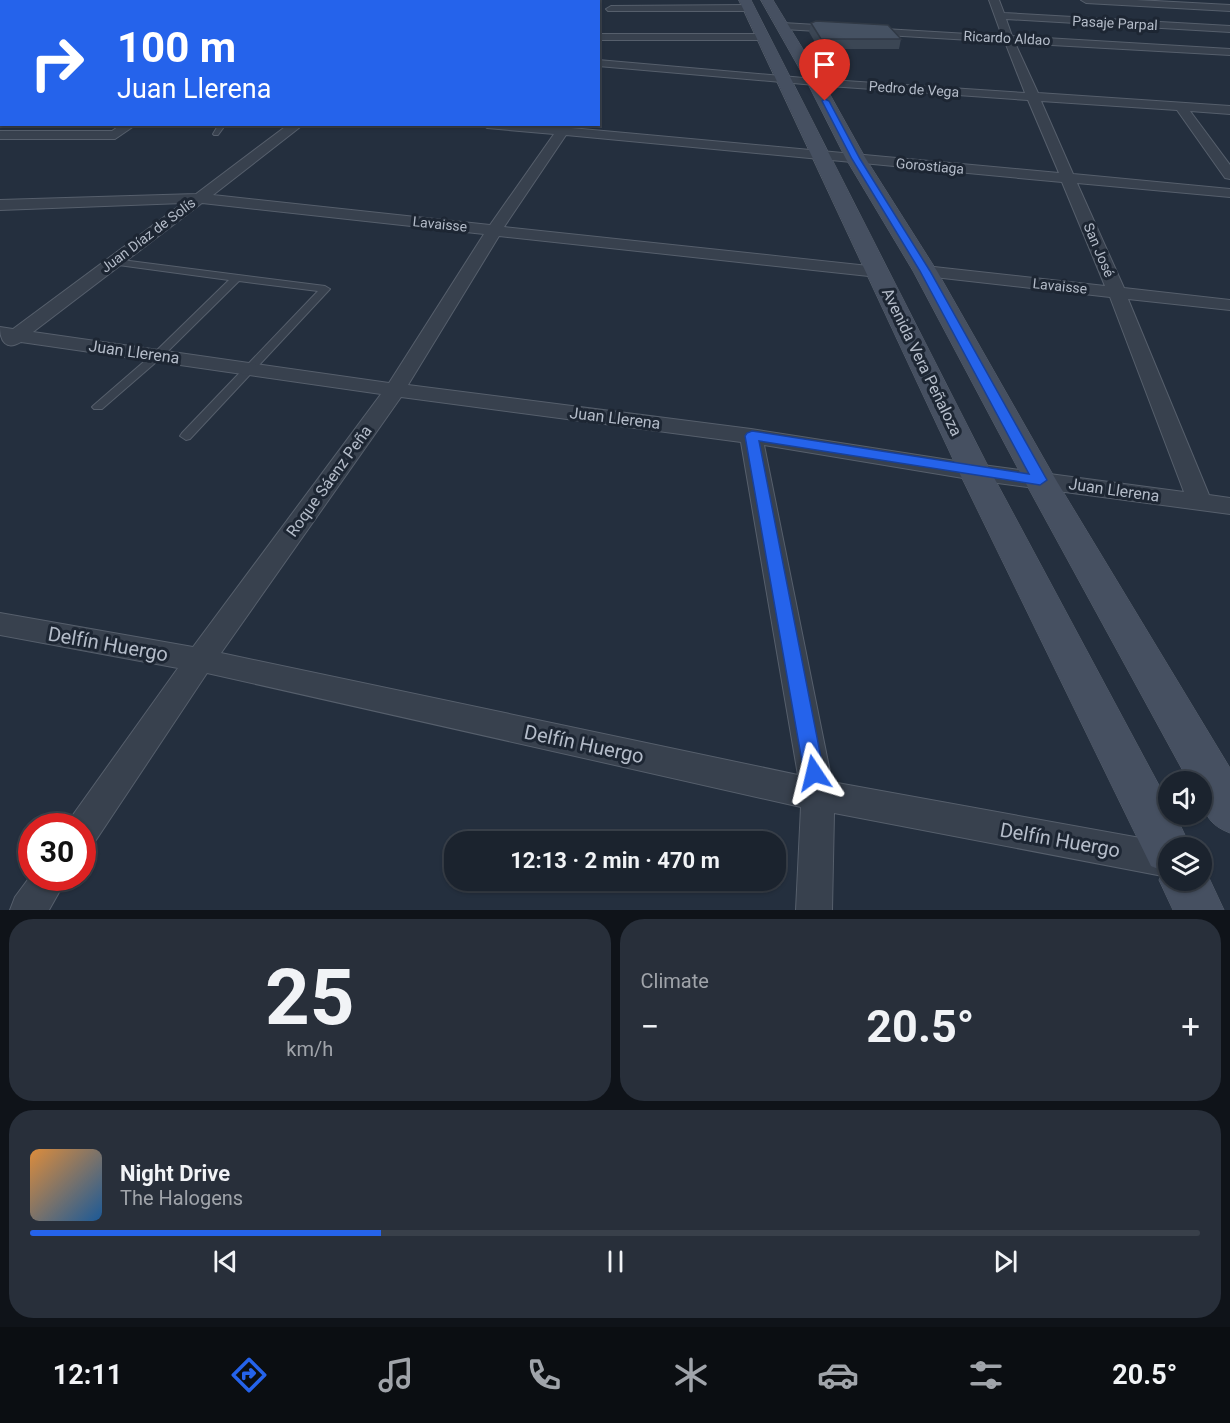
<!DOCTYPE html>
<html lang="en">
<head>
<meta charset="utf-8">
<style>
	:root { --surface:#1b232e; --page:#282f3a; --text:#f1f3f6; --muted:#a0a4aa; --line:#39404a; --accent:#2563eb }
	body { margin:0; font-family:Roboto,sans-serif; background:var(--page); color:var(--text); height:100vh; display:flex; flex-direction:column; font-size:22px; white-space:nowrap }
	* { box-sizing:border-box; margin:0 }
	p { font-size:20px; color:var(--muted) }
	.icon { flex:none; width:33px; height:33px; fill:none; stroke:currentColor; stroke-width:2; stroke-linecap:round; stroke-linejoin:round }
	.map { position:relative; height:910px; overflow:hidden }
	.drawer { display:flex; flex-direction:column; gap:9px; padding:9px; background:#0f1319; flex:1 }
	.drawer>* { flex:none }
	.guide { position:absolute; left:0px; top:0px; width:600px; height:126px; box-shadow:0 2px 4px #0004,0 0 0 2px var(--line); background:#2563eb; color:#fff; overflow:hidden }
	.tools { position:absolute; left:1158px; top:771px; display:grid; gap:12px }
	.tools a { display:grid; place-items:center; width:54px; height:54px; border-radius:50%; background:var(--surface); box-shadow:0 2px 4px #0004,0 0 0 2px var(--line); font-size:30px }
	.speed { position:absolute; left:18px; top:813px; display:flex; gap:12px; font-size:30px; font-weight:700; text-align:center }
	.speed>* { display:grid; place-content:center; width:78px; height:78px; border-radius:50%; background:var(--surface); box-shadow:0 2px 4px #0004,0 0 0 2px var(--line); line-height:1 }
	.speed .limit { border:9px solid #d22; background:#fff; color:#111 }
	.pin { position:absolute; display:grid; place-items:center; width:51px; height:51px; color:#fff; margin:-62px -26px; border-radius:50% 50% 50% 0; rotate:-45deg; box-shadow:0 0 6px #0007 }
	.pin .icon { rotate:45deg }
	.me { position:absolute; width:66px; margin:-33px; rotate:350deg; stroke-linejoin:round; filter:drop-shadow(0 0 4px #0008) }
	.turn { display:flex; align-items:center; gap:21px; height:126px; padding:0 18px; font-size:27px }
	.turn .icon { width:78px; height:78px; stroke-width:2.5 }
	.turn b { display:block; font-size:42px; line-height:51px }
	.big { font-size:45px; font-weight:700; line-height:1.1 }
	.drawer .card { flex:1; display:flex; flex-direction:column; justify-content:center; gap:9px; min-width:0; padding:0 21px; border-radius:24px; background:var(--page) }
	.drawer .dial { align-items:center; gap:0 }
	.dial b { font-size:78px; line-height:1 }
	.song { display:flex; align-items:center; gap:18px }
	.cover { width:72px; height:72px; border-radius:9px; background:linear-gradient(135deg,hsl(30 70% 55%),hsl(210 70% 35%)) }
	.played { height:6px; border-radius:3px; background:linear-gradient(90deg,var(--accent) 30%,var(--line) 30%) }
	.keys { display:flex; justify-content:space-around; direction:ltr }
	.heat { display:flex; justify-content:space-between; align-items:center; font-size:33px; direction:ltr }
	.drawer .tiles { flex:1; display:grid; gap:9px; grid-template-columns:1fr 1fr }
	.card:last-child { grid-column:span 2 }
	.trip { position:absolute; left:444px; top:831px; width:342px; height:60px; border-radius:24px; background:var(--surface); box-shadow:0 2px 4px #0004,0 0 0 2px var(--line); font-weight:700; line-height:60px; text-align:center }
	.dock { display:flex; height:96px; justify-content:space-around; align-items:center; background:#0b0e12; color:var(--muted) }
	.dock .icon { width:42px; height:42px }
	.dock .on { color:var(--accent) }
	.dock b { font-size:27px; color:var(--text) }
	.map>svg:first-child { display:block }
</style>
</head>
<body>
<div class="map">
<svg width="1230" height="910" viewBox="0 0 1230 910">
	<rect width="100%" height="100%" fill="#242f3e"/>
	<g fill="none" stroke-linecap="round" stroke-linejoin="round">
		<!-- service casing -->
		<g stroke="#565f6c" stroke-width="2">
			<g id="service">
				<path d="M219 124H226L218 135H214L213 134Z"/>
				<path d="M114 259 325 286 330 289 190 439 186 440 180 436 182 433 318 291 239 281 162 357 102 409H94L92 407 94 405 154 353 229 280 111 264V260Z"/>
			</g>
		</g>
		<!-- minor casing -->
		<g stroke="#565f6c" stroke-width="2">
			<g id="minor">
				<path d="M91 0H102L90 2Z"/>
				<path d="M170 0H180L169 2Z"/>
				<path d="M285 0H296L284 2Z"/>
				<path d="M337 0H347L337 2Z"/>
				<path d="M454 0H464L453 2Z"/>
				<path d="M989 0H999L1004 13 1230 26V32L1006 19 1012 36 1230 49V55L1015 43 1038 93 1230 106V114L1190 111 1230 165V179L1225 178 1177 110 1041 101 1073 174 1230 189V197L1077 183 1124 288 1230 300V310L1128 299 1209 495 1230 498V514L975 480 764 445 832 782 1168 843 1179 848H1168V877L834 813 832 910H796L801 807 207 673 94 843 82 847V826H67L70 819 178 668 0 635V613L193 647 381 394 21 342C6 351 0 341 0 327L13 329 183 203 0 210V200L196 194 289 124H304L213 195 490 225 554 134 487 128 481 124 559 127 560 124H573L571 128 1059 173 1028 100 815 85 598 66V60L815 79 1025 93 1005 42 783 29 778 26 783 23 1002 36ZM566 135 1062 182 1105 286 925 266 919 267 916 271 919 275 925 276 1110 297 1184 492 975 464 751 429 408 385 499 236 878 277 884 276 887 272 884 268 878 267 504 227ZM202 203 484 234 389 383 33 332ZM401 397 741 442 798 775 221 653Z"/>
				<path d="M1081 0H1136L1230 5V11L1086 3Z"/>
				<path d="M611 6 748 5 753 8 748 11H608L606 9Z"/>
				<rect x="0" y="9" width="2" height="6"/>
				<path d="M598 34H762L767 37 762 40H598Z"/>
				<rect x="0" y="39" width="2" height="6"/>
				<rect x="0" y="80" width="2" height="6"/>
				<path d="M122 124H137L115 139H0V131H112Z"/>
				<path d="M32 874V878H67L49 910H10L15 897Z"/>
			</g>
		</g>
		<!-- secondary casing -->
		<g stroke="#565f6c" stroke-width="1">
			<g id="secondary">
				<path d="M739 0H751L991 472 1168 802V814H1175L1191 848H1168V880H1202V863L1224 910H1173L1159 880 1163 871 1151 866 959 472Z"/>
				<path d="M761 0H773L823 82 866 159 937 271 1056 480 1230 768V833C1204 823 1202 808 1202 782H1189L1024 480 913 271 846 159 807 82Z"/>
			</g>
		</g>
		<!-- service -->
		<use href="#service" fill="#38414e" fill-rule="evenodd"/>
		<!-- minor -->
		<use href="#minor" fill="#38414e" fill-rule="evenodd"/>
		<!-- secondary -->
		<use href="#secondary" fill="#465061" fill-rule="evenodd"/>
	</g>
	<!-- wall -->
	<path fill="#3b4654" d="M811 23 901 39 899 49H819L809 32Z"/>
	<!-- building -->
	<path fill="#455162" stroke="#303945" stroke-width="1.5" d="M816 21 888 25 901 39H821L811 23Z"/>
	<!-- route -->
	<path fill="#2563eb" stroke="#184099" stroke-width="1.5" d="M825 99 829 101 860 159 930 271 1047 480 1040 485 759 441 824 773 821 779 814 782 807 779 804 773 745 436 747 433 752 431 1029 474 920 271 852 159 822 101Z"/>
	<g text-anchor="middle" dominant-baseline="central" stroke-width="6" stroke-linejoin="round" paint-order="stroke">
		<!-- far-street labels -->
		<g font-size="14" fill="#b4bcc9" stroke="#1d2633">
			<text transform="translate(1115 23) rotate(3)">Pasaje Parpal</text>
			<text transform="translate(1007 38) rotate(3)">Ricardo Aldao</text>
			<text transform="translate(914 89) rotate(4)">Pedro de Vega</text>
			<text transform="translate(930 166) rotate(5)">Gorostiaga</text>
			<text transform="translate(440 224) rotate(6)">Lavaisse</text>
			<text transform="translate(148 235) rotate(-37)">Juan Díaz de Solís</text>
			<text transform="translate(1099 250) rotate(67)">San José</text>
			<text transform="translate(1060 286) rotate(6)">Lavaisse</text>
		</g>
		<!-- street labels -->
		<g font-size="16" fill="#b4bcc9" stroke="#1d2633">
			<text transform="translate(134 352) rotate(8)">Juan Llerena</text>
			<text transform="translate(922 362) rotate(64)">Avenida Vera Peñaloza</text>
			<text transform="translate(615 418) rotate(7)">Juan Llerena</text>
			<text transform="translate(329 481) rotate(-54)">Roque Sáenz Peña</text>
			<text transform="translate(1114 490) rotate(8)">Juan Llerena</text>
		</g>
		<!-- near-street labels -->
		<g font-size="20" fill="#b4bcc9" stroke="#1d2633">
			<text transform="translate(108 644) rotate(10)">Delfín Huergo</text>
			<text transform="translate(584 744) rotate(12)">Delfín Huergo</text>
			<text transform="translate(1060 840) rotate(10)">Delfín Huergo</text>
		</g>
	</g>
</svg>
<div class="tools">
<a><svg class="icon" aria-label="sound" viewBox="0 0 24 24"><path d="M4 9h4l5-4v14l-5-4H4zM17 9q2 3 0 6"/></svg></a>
<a><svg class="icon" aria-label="layers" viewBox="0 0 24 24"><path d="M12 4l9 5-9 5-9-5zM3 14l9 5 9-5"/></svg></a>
</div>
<div class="speed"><div class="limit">30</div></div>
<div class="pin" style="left:825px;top:101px;background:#d93025"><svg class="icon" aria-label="arrive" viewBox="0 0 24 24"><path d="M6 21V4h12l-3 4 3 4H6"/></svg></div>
<svg class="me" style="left:814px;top:773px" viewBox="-20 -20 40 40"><path d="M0-17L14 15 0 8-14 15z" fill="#2563eb" stroke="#fff" stroke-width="4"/></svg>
<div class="trip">12:13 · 2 min · 470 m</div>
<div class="guide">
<div class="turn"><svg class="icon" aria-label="right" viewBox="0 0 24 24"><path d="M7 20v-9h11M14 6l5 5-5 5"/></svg><div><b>100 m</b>Juan Llerena</div></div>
</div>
</div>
<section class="drawer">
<div class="tiles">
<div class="card dial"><b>25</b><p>km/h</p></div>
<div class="card"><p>Climate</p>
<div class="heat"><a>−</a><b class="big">20.5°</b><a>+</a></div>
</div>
<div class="card">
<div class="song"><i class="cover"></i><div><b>Night Drive</b><p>The Halogens</p></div></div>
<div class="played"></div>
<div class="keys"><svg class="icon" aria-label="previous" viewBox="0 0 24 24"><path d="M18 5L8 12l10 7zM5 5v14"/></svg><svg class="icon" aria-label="pause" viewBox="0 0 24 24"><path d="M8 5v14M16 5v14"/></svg><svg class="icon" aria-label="next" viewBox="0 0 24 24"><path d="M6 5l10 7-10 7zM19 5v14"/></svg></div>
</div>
</div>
</section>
<nav class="dock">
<b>12:11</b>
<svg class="icon on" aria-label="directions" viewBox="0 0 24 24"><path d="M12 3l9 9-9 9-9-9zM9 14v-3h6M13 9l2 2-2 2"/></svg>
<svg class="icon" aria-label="music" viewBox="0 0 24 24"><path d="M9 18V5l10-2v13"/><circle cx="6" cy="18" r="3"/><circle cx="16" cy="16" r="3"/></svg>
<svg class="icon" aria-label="phone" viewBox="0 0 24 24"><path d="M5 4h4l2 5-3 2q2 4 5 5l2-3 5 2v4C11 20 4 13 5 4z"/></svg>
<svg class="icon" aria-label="climate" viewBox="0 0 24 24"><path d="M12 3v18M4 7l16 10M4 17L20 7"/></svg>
<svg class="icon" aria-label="car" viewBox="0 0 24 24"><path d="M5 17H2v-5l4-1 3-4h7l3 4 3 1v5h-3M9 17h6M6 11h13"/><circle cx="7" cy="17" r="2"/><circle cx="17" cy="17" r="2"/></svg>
<svg class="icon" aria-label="filters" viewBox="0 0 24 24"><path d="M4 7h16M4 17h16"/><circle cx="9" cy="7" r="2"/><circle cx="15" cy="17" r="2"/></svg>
<b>20.5°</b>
</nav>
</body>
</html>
